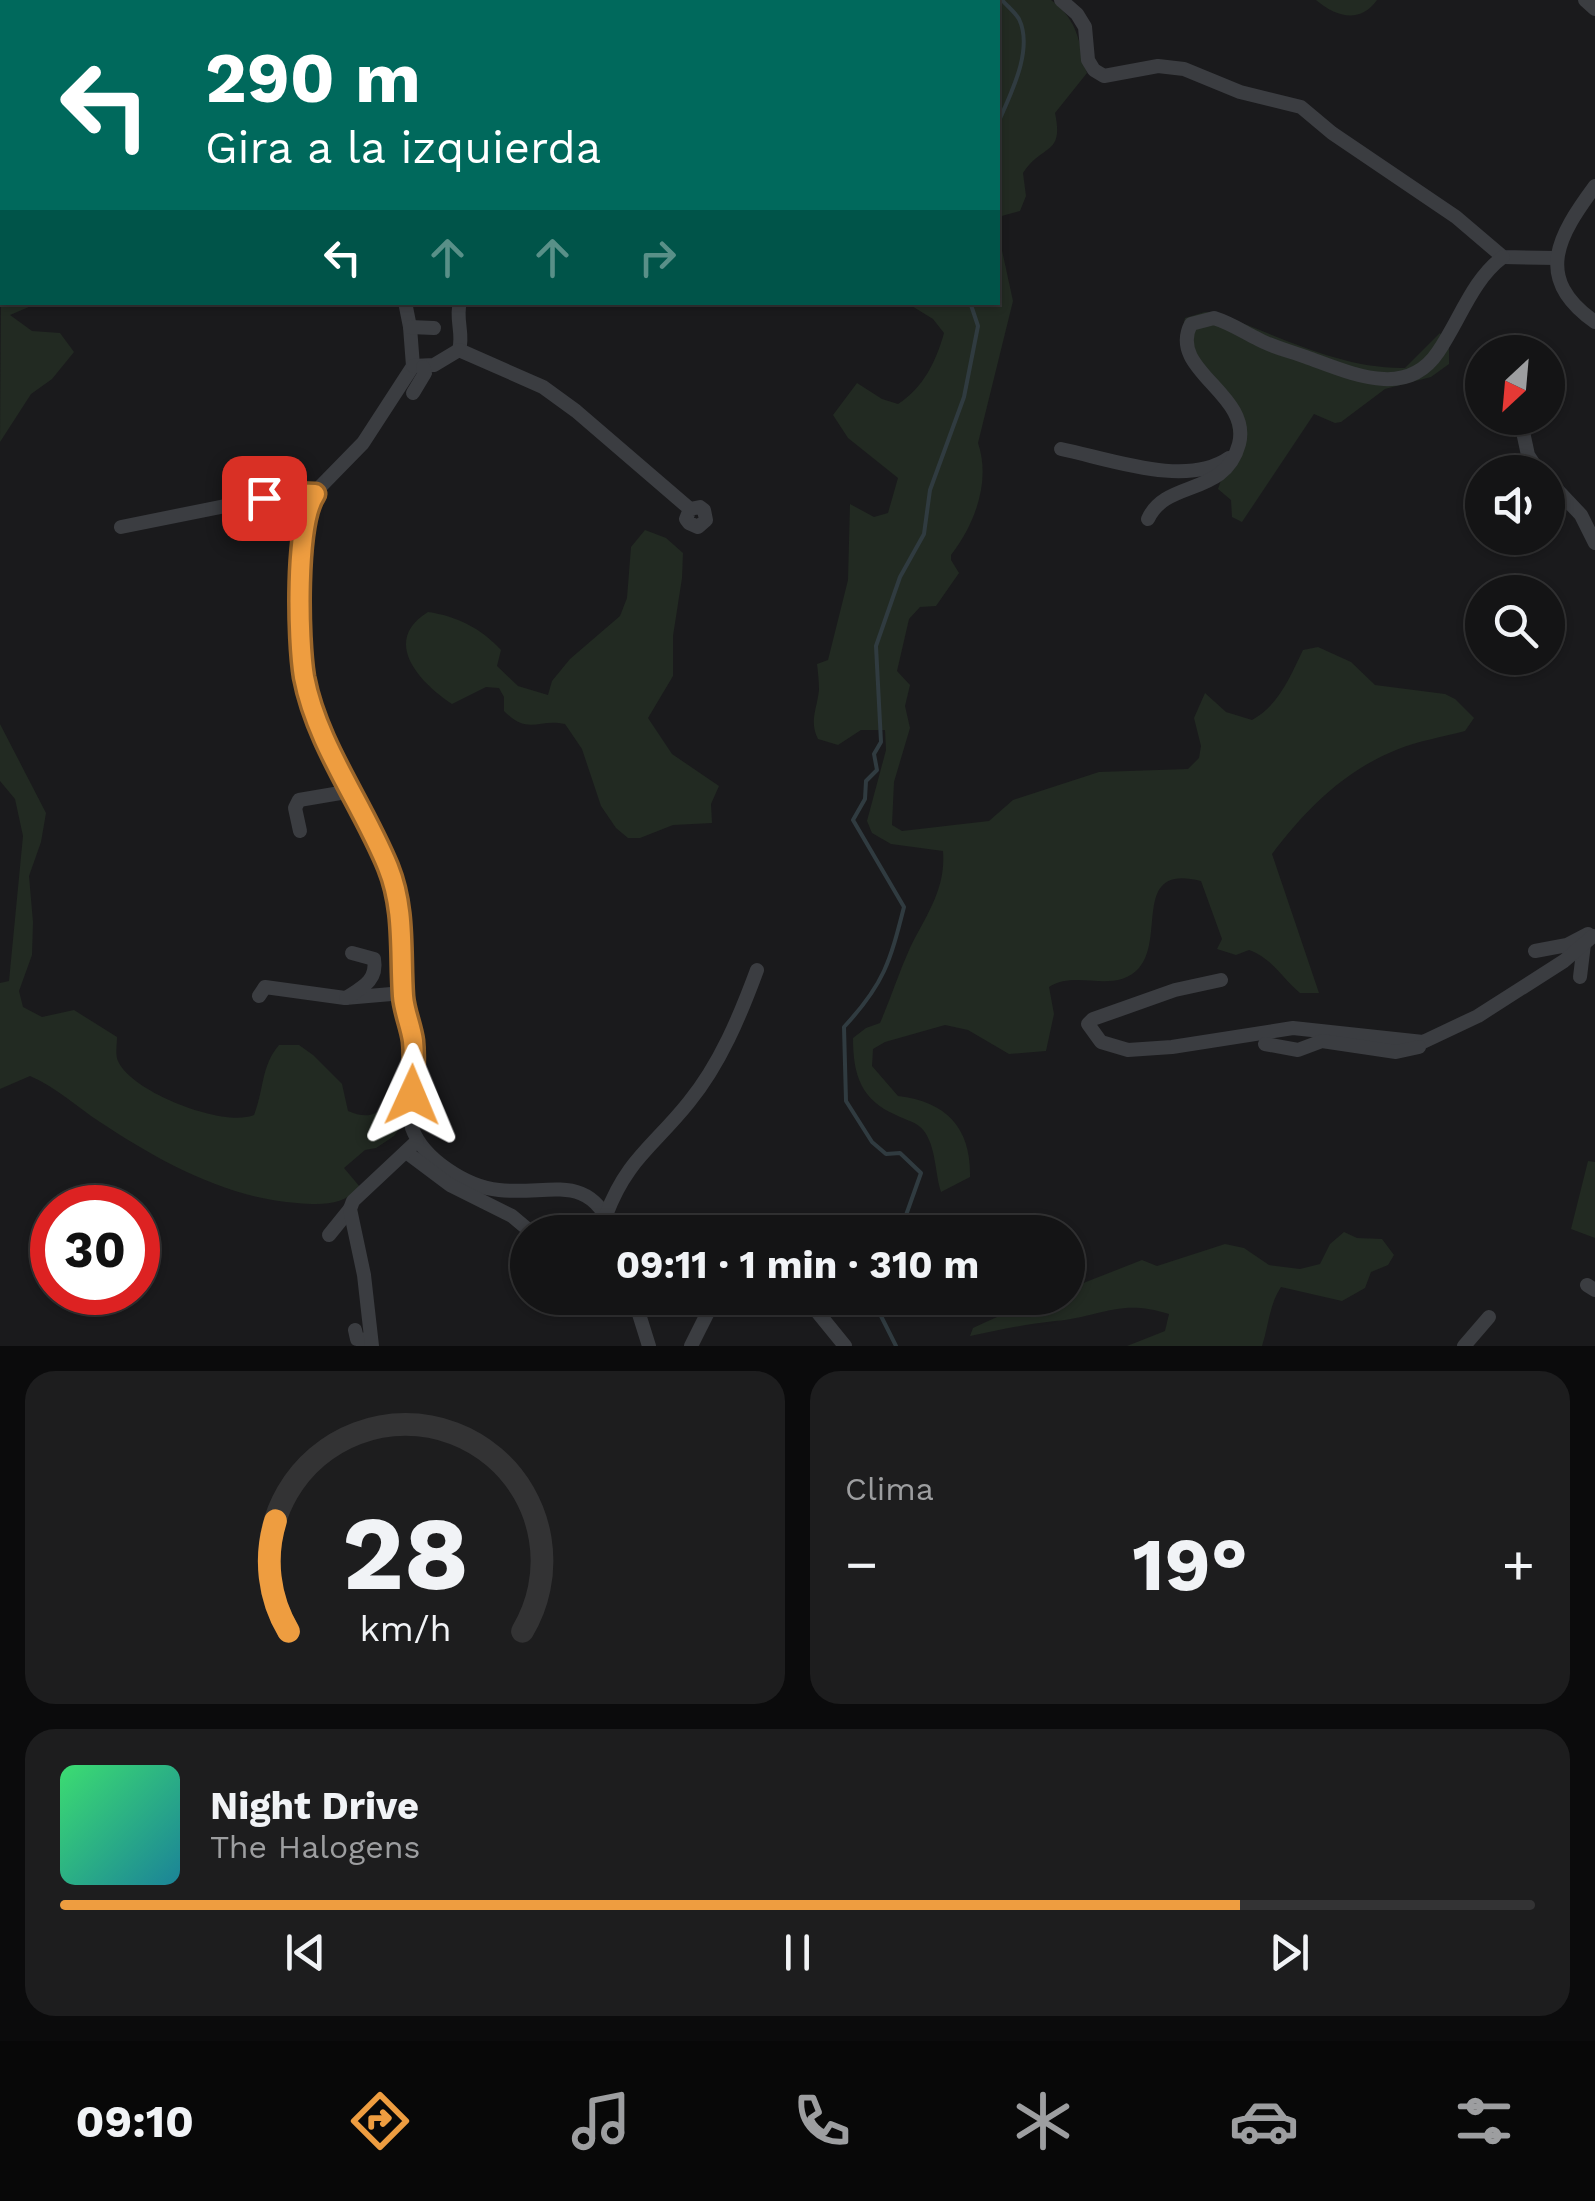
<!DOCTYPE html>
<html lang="es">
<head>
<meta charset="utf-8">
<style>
	:root { --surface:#141415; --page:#1d1d1e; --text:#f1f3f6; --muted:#9d9ea0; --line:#333334; --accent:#ee9d40 }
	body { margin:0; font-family:"Work Sans",sans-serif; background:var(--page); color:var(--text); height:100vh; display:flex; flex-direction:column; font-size:38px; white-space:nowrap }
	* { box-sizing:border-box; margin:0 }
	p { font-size:32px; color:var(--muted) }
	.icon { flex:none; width:55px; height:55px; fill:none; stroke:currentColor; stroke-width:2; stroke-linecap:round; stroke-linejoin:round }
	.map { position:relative; height:1346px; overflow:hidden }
	.panel { display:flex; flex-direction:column; gap:25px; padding:25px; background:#0b0b0c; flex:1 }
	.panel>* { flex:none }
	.hud { position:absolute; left:0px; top:0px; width:1000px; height:305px; box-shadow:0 2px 8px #0004,0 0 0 2px var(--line); background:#00695c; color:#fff; overflow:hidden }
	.needle { width:65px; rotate:206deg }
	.fabs { position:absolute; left:1465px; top:335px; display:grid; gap:20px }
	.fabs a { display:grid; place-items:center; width:100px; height:100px; border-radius:50%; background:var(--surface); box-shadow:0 2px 8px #0004,0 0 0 2px var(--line); font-size:50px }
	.speed { position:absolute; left:30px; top:1185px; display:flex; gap:20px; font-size:50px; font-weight:700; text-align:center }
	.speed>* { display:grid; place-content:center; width:130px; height:130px; border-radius:50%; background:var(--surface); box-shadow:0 2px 8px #0004,0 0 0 2px var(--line); line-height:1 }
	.speed .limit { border:15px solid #d22; background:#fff; color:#111 }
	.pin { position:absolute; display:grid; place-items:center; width:85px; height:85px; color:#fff; margin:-42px; border-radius:20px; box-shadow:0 5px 15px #0006 }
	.me { position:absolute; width:110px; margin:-55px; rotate:1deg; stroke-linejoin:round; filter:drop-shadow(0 0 8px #0008) }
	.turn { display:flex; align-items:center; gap:35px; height:210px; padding:0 40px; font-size:45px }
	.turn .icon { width:130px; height:130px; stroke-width:2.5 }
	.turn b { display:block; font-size:70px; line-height:85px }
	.lanes { display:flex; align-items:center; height:95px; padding:0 40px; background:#0003; justify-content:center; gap:50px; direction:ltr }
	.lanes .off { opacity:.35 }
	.big { font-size:75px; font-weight:700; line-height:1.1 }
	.panel .card { flex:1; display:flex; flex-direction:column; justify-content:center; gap:15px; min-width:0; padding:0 35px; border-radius:30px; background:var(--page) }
	.panel .dial { align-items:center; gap:0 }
	.dial svg { height:260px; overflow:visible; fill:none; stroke:var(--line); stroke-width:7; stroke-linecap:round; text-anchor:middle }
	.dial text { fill:var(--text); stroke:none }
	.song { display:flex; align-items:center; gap:30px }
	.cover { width:120px; height:120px; border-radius:15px; background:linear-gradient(135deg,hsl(140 70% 55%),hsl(190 70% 35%)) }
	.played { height:10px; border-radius:5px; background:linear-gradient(90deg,var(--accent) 80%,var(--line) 80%) }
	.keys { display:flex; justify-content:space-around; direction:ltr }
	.heat { display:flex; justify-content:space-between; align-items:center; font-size:55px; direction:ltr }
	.panel .tiles { flex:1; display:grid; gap:25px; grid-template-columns:1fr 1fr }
	.card:last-child { grid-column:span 2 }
	.trip { position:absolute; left:510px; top:1215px; width:575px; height:100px; border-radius:50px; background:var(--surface); box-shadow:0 2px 8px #0004,0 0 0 2px var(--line); font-weight:700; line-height:100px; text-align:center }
	.dock { display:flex; height:160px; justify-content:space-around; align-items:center; background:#080808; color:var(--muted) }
	.dock .icon { width:70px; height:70px }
	.dock .selected { color:var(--accent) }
	.dock b { font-size:45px; color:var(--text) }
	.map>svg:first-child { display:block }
</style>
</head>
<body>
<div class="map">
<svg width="1595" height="1346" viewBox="0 0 1595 1346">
	<rect width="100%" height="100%" fill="#1a1a1c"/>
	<!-- green -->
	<g fill="#222a22">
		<path d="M933 0H1051C1080 22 1078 42 1087 73L1055 113C1064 156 1043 143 1023 173L1026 196 1020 211 998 217V2Z"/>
		<path d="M1316 0H1377C1360 24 1336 17 1316 0Z"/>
		<path d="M2 148V302L38 303 10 315 32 331 60 333 74 352 52 379 31 394 0 442Z"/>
		<path d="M998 232 1013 301 978 443C991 481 975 524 951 555V560L959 573 936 606 920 607 909 619 897 671 910 685 905 706 910 728 894 782 892 825 902 831 989 821 1013 800 1099 772 1188 769 1199 758 1201 746 1194 718 1205 693 1226 712 1252 720C1279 705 1290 677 1303 650L1318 647 1351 662 1375 685 1445 694 1455 699 1474 718 1465 731C1442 737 1418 741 1396 750 1344 771 1306 809 1272 854L1319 993H1300C1282 978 1272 958 1249 950L1236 955 1217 949 1222 939 1201 881C1131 863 1166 937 1139 968 1114 995 1077 969 1049 987L1054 1014 1046 1051 1009 1054 968 1030 945 1025 885 1042 873 1049 872 1066 898 1096C947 1102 971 1128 970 1177L941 1192C935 1173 936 1147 924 1131 918 1122 905 1120 896 1115 861 1100 853 1075 853 1038L866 1028 880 1023C891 998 899 972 910 948 926 915 946 890 943 851L891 844 872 833 867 821 886 750 885 730H861L838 745 818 739C809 721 817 709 819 690 819 682 818 672 817 664L828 660 848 580 850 504 874 517 888 513 898 478 848 438 833 415 857 383 882 399 898 404C923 388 936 362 944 333L933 319 907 303 998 302Z"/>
		<path d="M1205 312 1216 313C1277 335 1339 369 1405 368L1440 333 1449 347V364L1431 377 1385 389 1341 422 1335 423 1314 414 1242 522 1232 517 1231 500 1218 489C1223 474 1230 459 1233 444 1239 411 1199 366 1180 340L1185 318Z"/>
		<path d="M645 530 666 538 683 553 682 578 673 636V676L648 718 672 754 719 786 711 804 712 823 673 825 640 838H628L616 828 601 806 582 749 565 724C538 718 529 736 504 711V697L499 688 486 687 452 704C419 682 381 641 428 612 456 616 481 628 501 650L497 666 518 686 548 695 552 681 570 659 620 616 627 598 631 547Z"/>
		<path d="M0 724 46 813 41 842 29 876 33 922 32 955 19 991 23 1007 42 1017 74 1010 117 1037C117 1045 115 1055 118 1061 131 1092 224 1128 254 1115 264 1090 261 1066 279 1045H299L313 1055 342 1084 348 1111C364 1118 375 1117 388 1104L389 1091 397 1086 406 1087 403 1124 394 1136 376 1148 365 1150 344 1168 360 1187C342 1206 322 1205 297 1203 226 1198 159 1161 100 1122 77 1107 56 1087 30 1076L0 1089V983L9 981 23 836 15 799 0 781Z"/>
		<path d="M1588 1161 1595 1162V1238L1571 1229Z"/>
		<path d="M1344 1232 1357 1238 1382 1239 1394 1255 1388 1265 1371 1272 1365 1288 1342 1301 1281 1287C1269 1305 1269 1325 1262 1346H1127L1165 1331 1169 1314C1120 1298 1101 1317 1055 1321 1026 1324 998 1330 970 1336L973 1328C1004 1314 1034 1298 1068 1298V1289L1142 1260 1157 1266 1225 1244 1244 1248 1269 1265 1300 1269 1320 1264 1330 1244Z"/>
	</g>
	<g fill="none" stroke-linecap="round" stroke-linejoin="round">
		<!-- stream -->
		<g stroke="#303b40" stroke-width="4">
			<path d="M998 123C1010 95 1034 50 1019 19 1015 12 1007 6 1002 0"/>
			<path d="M900 1232 921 1173 900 1153 886 1154 872 1142 846 1101 844 1027C884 984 890 962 904 907L853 820 865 799 866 781 877 770 874 754 881 742 876 646 900 577 924 534 930 490 964 397 978 326 970 302"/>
			<path d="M880 1298 881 1316 896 1346"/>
		</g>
		<!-- minor -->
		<g stroke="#3b3d41" stroke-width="14">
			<path d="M288 0 293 2"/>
			<path d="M375 0 384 2"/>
			<path d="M1061 0 1077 14 1085 27 1088 60 1094 70 1104 76 1158 66 1184 69 1240 92 1301 107 1332 133 1456 217 1503 257 1556 258"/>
			<path d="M1585 0 1595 9"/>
			<path d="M349 2 356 0"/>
			<path d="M611 2 615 0"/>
			<path d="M1595 186C1559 235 1532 278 1595 322"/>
			<path d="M405 302 410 327 413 366 363 443 321 486 305 514 301 632 307 697 396 890 404 969 403 993 413 1040 412 1128C423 1159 467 1187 499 1190 548 1196 590 1170 613 1232"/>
			<path d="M410 327 434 328"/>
			<path d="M459 350C464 334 455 319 460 302"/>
			<path d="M413 366 434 365 459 350 543 387 576 411 690 509 700 507 704 510 706 520 698 527 689 523 686 519 690 509"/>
			<path d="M413 393 425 373 423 367"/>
			<path d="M1520 418 1528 455 1539 472"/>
			<path d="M1061 449C1110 459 1186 488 1229 458"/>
			<path d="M1548 480 1581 515 1595 543"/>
			<path d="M1148 519C1166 479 1225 497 1239 444 1252 394 1167 370 1191 324L1214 318C1230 323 1242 331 1256 338 1271 347 1290 351 1306 357 1351 373 1406 400 1438 352 1460 320 1472 280 1503 257"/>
			<path d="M121 527 290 493 315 494"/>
			<path d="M300 831 295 808 299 800 352 791"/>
			<path d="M1535 951 1567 945 1588 934"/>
			<path d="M1580 977 1584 944"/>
			<path d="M1221 980 1175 990 1093 1019 1088 1024 1101 1042 1128 1050 1172 1047 1293 1028 1423 1042 1478 1016 1564 961 1593 936"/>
			<path d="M259 996 265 987 345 998 403 993"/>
			<path d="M346 998C361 988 378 981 374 959L352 953"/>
			<path d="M1265 1044 1298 1050 1322 1041 1396 1052 1419 1047"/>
			<path d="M406 1152 450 1185 512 1216 531 1232"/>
			<path d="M606 1215C627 1159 654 1146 689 1102 720 1064 740 1016 757 970"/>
			<path d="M329 1235 350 1209"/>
			<path d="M1587 1285 1595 1290"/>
			<path d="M634 1298 649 1346"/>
			<path d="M806 1298 845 1346"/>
			<path d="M355 1330 357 1339 371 1340"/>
			<path d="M372 1346 364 1275 350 1209 353 1201 417 1141"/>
			<path d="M691 1346 715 1298"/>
			<path d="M1464 1346 1489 1317"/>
		</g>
	</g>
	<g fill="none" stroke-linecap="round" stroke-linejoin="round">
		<!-- route casing -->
		<g stroke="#9b662a" stroke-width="25">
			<path id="route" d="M264 498 290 493 315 494C295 524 298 640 304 677 317 745 362 803 388 867 405 909 400 952 403 996 404 1011 411 1026 413 1041 415 1059 413 1078 412 1095"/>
		</g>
		<!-- route -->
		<use href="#route" stroke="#ee9d40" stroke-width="18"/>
	</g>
</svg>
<div class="fabs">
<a><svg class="needle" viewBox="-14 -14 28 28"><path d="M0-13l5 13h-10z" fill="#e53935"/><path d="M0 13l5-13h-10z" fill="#9d9ea0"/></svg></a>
<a><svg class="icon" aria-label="sound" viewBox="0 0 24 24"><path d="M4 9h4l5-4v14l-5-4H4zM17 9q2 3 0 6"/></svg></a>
<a><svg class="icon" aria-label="search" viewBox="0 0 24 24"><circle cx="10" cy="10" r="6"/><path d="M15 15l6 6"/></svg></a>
</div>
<div class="speed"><div class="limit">30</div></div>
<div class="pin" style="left:264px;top:498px;background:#d93025"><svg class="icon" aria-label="arrive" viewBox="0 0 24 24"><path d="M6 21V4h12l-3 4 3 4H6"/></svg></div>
<svg class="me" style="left:412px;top:1095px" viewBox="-20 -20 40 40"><path d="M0-17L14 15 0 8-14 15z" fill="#ee9d40" stroke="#fff" stroke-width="4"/></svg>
<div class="trip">09:11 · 1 min · 310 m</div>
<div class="hud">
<div class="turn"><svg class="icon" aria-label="left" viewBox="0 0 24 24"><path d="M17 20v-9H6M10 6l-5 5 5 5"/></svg><div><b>290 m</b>Gira a la izquierda</div></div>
<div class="lanes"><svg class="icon" aria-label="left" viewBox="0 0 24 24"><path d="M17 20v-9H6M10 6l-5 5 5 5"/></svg><svg class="icon off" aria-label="ahead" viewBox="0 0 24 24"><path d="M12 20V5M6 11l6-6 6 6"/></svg><svg class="icon off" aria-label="ahead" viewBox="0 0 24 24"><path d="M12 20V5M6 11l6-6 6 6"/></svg><svg class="icon off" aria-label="right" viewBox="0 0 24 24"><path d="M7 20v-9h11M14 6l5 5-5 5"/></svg></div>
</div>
</div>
<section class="panel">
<div class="tiles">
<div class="card dial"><svg viewBox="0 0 100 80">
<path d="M14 69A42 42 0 1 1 86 69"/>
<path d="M14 69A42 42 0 0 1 10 35" stroke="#ee9d40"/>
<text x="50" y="56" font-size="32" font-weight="700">28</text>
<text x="50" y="72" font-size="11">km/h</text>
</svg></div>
<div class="card"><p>Clima</p>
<div class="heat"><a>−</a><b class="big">19°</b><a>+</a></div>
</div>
<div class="card">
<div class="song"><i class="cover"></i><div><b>Night Drive</b><p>The Halogens</p></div></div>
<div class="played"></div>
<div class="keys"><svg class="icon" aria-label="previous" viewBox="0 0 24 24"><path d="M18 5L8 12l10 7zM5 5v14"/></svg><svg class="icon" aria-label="pause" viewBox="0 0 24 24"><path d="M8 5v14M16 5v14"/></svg><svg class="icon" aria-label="next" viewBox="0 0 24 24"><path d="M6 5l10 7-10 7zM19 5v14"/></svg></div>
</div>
</div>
</section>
<nav class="dock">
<b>09:10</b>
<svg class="icon selected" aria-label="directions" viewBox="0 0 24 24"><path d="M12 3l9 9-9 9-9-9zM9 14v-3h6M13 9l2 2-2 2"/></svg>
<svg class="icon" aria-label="music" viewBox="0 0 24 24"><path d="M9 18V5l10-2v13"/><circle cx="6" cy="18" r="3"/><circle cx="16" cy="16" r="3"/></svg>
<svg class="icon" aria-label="phone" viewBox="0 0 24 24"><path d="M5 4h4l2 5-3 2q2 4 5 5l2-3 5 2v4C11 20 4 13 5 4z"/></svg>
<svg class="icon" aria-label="climate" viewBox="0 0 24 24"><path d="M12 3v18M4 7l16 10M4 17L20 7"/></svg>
<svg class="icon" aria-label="car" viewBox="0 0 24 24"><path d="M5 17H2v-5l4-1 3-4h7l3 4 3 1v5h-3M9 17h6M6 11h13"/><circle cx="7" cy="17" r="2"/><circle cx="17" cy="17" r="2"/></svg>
<svg class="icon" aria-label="filters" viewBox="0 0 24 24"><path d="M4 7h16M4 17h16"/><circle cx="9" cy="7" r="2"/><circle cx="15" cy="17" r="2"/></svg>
</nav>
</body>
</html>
